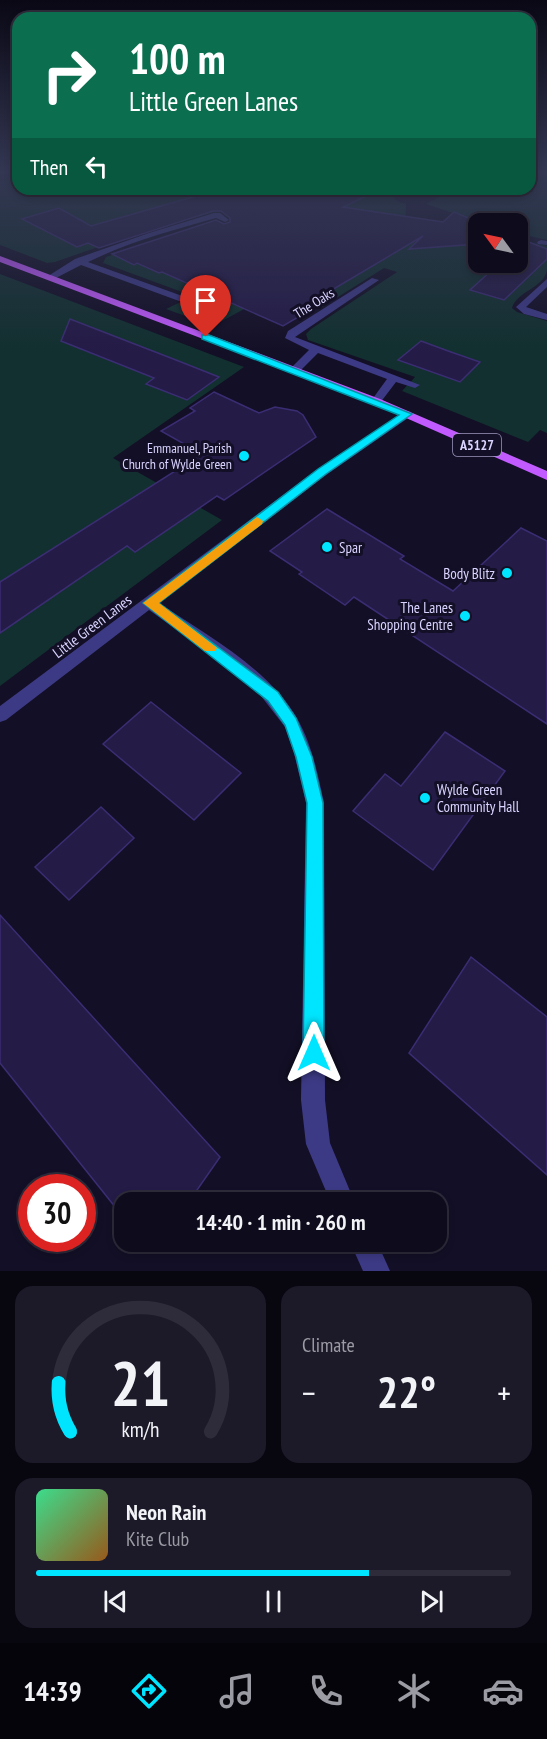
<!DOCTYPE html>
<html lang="en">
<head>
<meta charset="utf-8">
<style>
	:root { --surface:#0e0b1c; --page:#1c1929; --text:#f1f3f6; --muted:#9b9ba3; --line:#2e2b3b; --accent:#00e5ff }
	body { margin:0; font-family:"PT Sans Narrow",sans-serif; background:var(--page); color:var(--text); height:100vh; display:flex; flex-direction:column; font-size:22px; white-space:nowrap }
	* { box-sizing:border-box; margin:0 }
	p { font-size:20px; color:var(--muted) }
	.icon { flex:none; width:33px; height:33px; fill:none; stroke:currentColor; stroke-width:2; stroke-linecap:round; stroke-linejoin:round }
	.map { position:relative; height:1271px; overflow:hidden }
	.details { display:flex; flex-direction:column; gap:15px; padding:15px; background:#08060f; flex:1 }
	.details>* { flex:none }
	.top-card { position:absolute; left:12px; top:12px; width:524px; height:183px; border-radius:18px; box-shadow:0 3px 9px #0003,0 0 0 2px var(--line); background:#0b6e4f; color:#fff; overflow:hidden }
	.needle { width:39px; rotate:303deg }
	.buttons { position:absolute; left:468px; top:213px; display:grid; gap:12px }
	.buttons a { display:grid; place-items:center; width:60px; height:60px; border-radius:12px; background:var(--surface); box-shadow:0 3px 9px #0003,0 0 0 2px var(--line); font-size:30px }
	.speed { position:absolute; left:18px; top:1174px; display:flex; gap:12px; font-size:30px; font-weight:700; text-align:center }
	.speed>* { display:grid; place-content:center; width:78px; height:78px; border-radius:50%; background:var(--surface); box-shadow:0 3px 9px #0003,0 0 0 2px var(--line); line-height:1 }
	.speed .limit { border:9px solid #d22; background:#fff; color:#111 }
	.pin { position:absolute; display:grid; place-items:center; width:51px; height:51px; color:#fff; margin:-62px -26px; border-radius:50% 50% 50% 0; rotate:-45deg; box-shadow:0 0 6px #0007 }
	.pin .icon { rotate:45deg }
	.me { position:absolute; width:66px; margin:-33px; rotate:0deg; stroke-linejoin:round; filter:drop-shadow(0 0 4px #0008) }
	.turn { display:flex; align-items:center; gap:21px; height:126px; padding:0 18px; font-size:27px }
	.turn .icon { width:78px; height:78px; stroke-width:2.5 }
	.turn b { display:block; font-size:42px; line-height:51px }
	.then { display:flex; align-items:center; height:57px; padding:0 18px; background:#0003; gap:12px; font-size:22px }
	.big { font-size:45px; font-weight:800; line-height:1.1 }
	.details .widget { flex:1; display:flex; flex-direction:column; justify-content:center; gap:9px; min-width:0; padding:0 21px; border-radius:18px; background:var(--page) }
	.details .dial { align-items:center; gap:0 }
	.dial svg { height:156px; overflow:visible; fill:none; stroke:var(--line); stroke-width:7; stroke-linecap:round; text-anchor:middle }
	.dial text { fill:var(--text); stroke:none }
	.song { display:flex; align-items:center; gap:18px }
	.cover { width:72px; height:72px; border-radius:9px; background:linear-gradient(135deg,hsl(150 70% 55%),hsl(30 70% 35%)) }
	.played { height:6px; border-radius:3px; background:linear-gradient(90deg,var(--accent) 70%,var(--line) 70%) }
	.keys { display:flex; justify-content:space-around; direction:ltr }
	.heat { display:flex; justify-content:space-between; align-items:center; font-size:33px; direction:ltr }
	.details .tiles { flex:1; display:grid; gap:15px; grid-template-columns:1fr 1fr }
	.widget:last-child { grid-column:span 2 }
	.trip { position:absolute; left:114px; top:1192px; width:333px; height:60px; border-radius:18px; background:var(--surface); box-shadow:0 3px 9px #0003,0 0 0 2px var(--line); font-weight:800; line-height:60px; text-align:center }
	.menu { display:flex; height:96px; justify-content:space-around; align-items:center; background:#06040b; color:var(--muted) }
	.menu .icon { width:42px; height:42px }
	.menu .selected { color:var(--accent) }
	.menu b { font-size:27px; color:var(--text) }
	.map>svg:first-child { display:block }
</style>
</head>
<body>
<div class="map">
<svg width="547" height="1271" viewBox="0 0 547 1271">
	<rect width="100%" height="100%" fill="#130f26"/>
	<!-- green -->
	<g fill="#12302f">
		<path d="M530 174H547V240L525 235 520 240 547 246C547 254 547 263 547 270 544 288 517 291 512 308L517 312 547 321V433L540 430 528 442 402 391 415 377 308 340 306 334 311 329 397 272 384 268 319 309 314 308 316 306 266 297 213 326 166 309 193 296 103 263 106 257 197 227 210 228 252 220 228 208 127 237 55 262 47 263 0 245V180L18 175V189H376L389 193 397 201 406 204 404 236H413L418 243 478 236V262H518V224L483 223 426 204 439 197 426 189H530Z"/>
		<path d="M0 274 244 367 113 458 222 520 0 686Z"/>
	</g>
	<!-- building -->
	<g fill="#241b47" stroke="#3b2d73" stroke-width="1.5">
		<path d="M221 189H381L343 207 443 222 454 212 483 224H478V244L409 249 423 236 310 303 317 306 283 326 162 272 159 273 137 263 134 265 112 254 216 220 224 224 230 222V218L221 211H213L99 248 88 243 77 247 22 219 59 208 91 226Z"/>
		<path d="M526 241 547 249V259L504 300 470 290 501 262H518V248Z"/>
		<path d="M70 319 176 360 219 377 187 400 146 384 154 378 61 341Z"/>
		<path d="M421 341 451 352 480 362 460 382 398 360Z"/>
		<path d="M214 392 259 413 275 407 297 411 303 415 316 437 224 500 217 496 135 552 127 546 0 633V582L202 454 161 431 195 411 190 408Z"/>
		<path d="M327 509 404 556 400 559 453 591 521 528 547 541V724L354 597 345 605 299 574 302 572 270 551Z"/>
		<path d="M151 702 241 773 194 820 103 744Z"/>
		<path d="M445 732 505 771 433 870 353 811 385 774 401 786Z"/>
		<path d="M101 807 134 838 69 900 35 867Z"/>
		<path d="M0 915 220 1157 188 1203H124V1218L0 1063Z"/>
		<path d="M471 957 547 1017V1175L409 1053Z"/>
	</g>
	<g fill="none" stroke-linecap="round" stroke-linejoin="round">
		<!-- street -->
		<g fill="#3d3a85" fill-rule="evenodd">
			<path d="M390 189H402L418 195 414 197Z"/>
			<path d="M214 213H220L229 220 225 222 216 218C173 230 129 242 88 262L185 297V301H179L81 265 52 280 45 278 75 259 149 233Z"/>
			<path d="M541 240 547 241V245L538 244 537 242Z"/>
			<path d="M372 278 379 280 295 337 420 385 415 388 396 382 380 403 376 404 371 401 387 379 318 353 299 372H291V368L309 350 285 338 288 331Z"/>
			<path d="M547 279V287L526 307 547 314V320L524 314 516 307Z"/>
			<path d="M407 411 411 412V416L326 475 159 603C205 634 271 670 298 720 312 745 318 775 324 803L325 1100 330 1143 355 1203H331L306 1144 301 1100 306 803 294 753 285 727 261 696 223 663 149 610 6 720 0 722V706L318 469Z"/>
			<path d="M350 1242H377L390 1271H363Z"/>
		</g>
		<!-- primary -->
		<path fill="#c25bff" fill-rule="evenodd" d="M0 256 380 399 547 471V480L372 403 0 262Z"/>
	</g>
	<!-- sky -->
	<linearGradient id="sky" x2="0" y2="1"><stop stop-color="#0a0815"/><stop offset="0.49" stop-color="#333752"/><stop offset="1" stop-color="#333752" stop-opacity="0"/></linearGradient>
	<rect width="547" height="352" fill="url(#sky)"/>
	<!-- route -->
	<path fill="#00e5ff" stroke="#0095a6" stroke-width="1.5" d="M202 335H209L412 414 326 474 159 603 278 692 296 718 312 757 323 803 324 1053 321 1060 314 1063 306 1060 303 1053 307 803 296 757 285 725 268 701 143 603 318 469 399 415 202 339Z"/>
	<!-- slow -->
	<path fill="#f59e0b" d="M257 517 263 521 262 524 159 603 217 648 215 651H205L143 603Z"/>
	<!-- markers -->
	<g fill="#00e5ff" stroke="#130f26" stroke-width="2">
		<circle cx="244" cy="456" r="6"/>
		<circle cx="327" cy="547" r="6"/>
		<circle cx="507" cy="573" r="6"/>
		<circle cx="465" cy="616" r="6"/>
		<circle cx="425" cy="798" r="6"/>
	</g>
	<g text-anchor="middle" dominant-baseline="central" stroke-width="6" stroke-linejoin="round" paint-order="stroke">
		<!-- far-street labels -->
		<g font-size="14" fill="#d9d4ff" stroke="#130f26">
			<text transform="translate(314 303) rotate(-32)">The Oaks</text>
		</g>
		<!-- shield labels -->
		<rect fill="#130f26" stroke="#9e99be" stroke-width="1.5" x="453" y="434" width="48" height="22" rx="4.5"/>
		<g font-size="14" font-weight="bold" fill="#d9d4ff">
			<text x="477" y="445">A5127</text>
		</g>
		<!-- far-poi labels -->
		<g font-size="14" fill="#d9d4ff" stroke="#130f26" text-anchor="end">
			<text x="232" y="448">Emmanuel, Parish<tspan x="232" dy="16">Church of Wylde Green</tspan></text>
		</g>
		<!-- poi labels -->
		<g font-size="15" fill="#d9d4ff" stroke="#130f26" text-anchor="start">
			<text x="339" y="547">Spar</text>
			<text x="495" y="573" text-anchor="end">Body Blitz</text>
			<text x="453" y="607" text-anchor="end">The Lanes<tspan x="453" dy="17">Shopping Centre</tspan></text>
			<text x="437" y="789">Wylde Green<tspan x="437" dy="17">Community Hall</tspan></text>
		</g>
		<!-- street labels -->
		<g font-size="15" fill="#d9d4ff" stroke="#130f26">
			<text transform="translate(92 626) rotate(-37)">Little Green Lanes</text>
		</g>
	</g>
</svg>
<div class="buttons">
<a><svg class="needle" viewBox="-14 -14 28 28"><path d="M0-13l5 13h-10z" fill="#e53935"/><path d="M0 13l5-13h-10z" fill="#9b9ba3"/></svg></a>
</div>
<div class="speed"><div class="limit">30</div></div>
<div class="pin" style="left:206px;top:337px;background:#d93025"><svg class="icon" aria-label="arrive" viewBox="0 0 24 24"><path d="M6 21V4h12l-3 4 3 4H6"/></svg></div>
<svg class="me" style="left:314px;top:1053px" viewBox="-20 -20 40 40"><path d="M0-17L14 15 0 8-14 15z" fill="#00e5ff" stroke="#fff" stroke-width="4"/></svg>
<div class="trip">14:40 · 1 min · 260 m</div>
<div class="top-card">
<div class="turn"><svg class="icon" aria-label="right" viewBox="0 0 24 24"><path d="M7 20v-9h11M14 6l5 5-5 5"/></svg><div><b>100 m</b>Little Green Lanes</div></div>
<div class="then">Then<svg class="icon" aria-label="left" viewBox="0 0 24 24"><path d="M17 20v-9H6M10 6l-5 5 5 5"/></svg></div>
</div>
</div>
<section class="details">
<div class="tiles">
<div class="widget dial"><svg viewBox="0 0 100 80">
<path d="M14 69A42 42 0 1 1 86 69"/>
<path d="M14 69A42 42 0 0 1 8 44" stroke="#00e5ff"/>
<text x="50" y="56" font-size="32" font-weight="700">21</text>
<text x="50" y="72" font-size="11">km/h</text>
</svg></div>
<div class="widget"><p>Climate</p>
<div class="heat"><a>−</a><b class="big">22°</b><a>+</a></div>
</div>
<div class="widget">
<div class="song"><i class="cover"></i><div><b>Neon Rain</b><p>Kite Club</p></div></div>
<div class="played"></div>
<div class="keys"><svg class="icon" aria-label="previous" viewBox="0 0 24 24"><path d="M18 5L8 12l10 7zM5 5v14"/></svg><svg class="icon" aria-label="pause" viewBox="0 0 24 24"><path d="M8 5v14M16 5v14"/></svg><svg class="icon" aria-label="next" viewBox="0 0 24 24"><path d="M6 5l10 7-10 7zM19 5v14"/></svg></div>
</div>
</div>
</section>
<nav class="menu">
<b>14:39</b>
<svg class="icon selected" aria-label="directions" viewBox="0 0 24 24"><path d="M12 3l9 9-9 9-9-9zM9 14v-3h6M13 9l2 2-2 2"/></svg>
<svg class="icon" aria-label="music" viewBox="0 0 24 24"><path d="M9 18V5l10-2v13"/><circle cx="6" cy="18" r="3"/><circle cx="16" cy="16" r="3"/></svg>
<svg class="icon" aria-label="phone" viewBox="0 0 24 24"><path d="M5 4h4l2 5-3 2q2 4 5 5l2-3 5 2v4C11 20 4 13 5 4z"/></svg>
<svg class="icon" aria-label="climate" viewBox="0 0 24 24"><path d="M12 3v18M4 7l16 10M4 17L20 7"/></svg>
<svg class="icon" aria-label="car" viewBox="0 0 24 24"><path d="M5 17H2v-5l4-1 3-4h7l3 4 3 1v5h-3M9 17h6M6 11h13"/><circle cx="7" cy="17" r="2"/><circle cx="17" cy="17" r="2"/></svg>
</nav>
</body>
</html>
